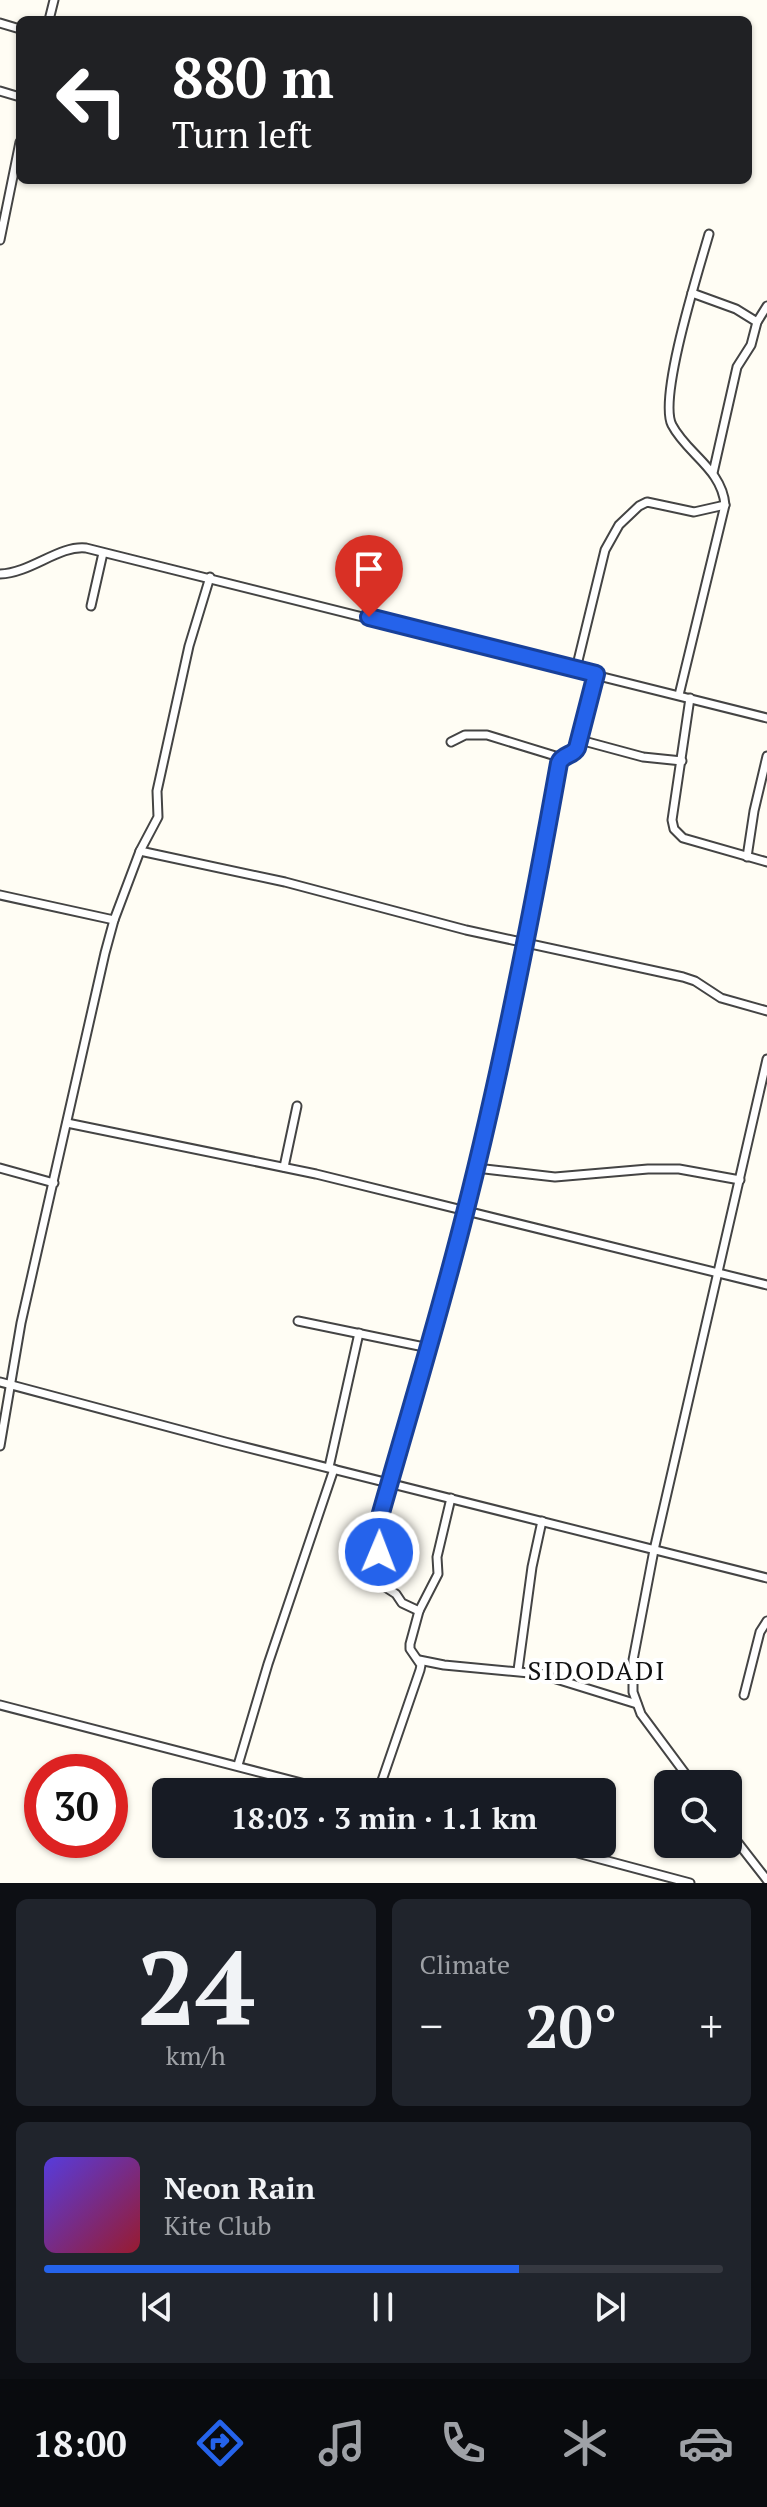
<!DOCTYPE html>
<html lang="en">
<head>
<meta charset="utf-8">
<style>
	:root { --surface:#171b24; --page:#20242c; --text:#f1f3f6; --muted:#9ea1a6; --line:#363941; --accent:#2563eb }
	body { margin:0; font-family:"PT Serif",serif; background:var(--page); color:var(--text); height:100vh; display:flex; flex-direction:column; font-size:30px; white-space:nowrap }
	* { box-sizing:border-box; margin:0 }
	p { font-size:26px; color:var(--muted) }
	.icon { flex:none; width:44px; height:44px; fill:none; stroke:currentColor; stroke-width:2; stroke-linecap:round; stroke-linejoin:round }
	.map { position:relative; height:1883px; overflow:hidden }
	.side { display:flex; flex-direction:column; gap:16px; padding:16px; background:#0d0f14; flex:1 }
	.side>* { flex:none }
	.guide { position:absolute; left:16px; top:16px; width:736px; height:168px; border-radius:12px; box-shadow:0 2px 6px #0004; background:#202124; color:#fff; overflow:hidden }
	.fabs { position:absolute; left:654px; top:1770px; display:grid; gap:16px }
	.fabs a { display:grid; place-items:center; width:88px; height:88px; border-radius:12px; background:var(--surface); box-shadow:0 2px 6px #0004; font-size:40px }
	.speed { position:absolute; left:24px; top:1754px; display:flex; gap:16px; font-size:40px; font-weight:700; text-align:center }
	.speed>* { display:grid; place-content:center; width:104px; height:104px; border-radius:50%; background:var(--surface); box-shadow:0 2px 6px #0004; line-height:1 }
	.speed .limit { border:12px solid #d22; background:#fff; color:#111 }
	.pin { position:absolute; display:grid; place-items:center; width:68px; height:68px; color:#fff; margin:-82px -34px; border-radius:50% 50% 50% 0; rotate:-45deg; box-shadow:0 0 8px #0007 }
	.pin .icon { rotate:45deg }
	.me { position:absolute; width:88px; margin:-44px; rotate:1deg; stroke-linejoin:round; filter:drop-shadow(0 0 6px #0008) }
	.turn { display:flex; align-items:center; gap:28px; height:168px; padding:0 24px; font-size:36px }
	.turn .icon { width:104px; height:104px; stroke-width:2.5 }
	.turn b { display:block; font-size:56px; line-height:68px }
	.big { font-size:60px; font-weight:600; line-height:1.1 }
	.side .card { flex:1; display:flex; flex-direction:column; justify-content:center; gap:12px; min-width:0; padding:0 28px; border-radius:12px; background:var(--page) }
	.side .dial { align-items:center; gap:0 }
	.dial b { font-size:104px; line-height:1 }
	.song { display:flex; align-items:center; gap:24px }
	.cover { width:96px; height:96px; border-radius:12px; background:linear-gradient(135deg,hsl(250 70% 55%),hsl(350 70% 35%)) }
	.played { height:8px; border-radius:4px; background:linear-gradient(90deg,var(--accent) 70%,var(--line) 70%) }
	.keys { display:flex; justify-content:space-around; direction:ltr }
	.heat { display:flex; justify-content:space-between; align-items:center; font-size:44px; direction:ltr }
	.side .tiles { flex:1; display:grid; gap:16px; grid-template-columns:1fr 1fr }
	.card:last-child { grid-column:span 2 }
	.trip { position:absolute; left:152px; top:1778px; width:464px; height:80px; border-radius:12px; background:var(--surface); box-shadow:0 2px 6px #0004; font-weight:600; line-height:80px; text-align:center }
	.dock { display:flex; height:128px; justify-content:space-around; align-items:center; background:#090b0e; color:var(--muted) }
	.dock .icon { width:56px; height:56px }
	.dock .selected { color:var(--accent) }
	.dock b { font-size:36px; color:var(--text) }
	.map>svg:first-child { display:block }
</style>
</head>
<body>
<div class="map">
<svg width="767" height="1883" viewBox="0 0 767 1883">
	<rect width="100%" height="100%" fill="#fffdf4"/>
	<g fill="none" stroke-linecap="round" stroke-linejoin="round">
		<!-- street casing -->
		<g stroke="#444" stroke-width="11">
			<g id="street">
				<path d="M49 20 54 0"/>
				<path d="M0 23 20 29"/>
				<path d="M0 91 20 97"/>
				<path d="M0 240 20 142"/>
				<path d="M692 293 736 309 757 322"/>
				<path d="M713 473 737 367 751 345 757 322 767 306"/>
				<path d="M0 574C31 573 59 545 86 548L767 718"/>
				<path d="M91 606 103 553"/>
				<path d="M576 669 605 550 619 525 639 506 647 502 694 512 725 505"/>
				<path d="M679 695 725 505C722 469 687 454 672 425 658 398 699 269 709 234"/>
				<path d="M690 698 672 820 674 829 683 838 767 862"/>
				<path d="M580 740 643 757 682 761"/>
				<path d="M451 742 465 735H487L562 758"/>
				<path d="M140 851 285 882 466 930 683 977 695 981 721 998 767 1011"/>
				<path d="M747 857 754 811 767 756"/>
				<path d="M0 895 114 920"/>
				<path d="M67 1123 316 1174 767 1285"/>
				<path d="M284 1167 297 1106"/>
				<path d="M0 1168 54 1183"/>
				<path d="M476 1168 555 1177 648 1169H679L740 1180"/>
				<path d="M298 1321 429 1348"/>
				<path d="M0 1382 225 1442 767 1578"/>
				<path d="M0 1446 21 1323 105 953 114 920 140 851 158 817 157 791 189 646 210 577"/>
				<path d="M329 1467 359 1333"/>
				<path d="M419 1611 402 1603 396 1594 376 1581 379 1552 375 1534C405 1427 438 1321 465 1213 503 1064 532 914 559 763 562 754 573 756 577 748L596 674"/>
				<path d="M419 1660 444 1665 540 1674 637 1704"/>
				<path d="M518 1670 532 1567 542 1521"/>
				<path d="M744 1695 760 1632 767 1621"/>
				<path d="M0 1705 336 1792"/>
				<path d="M238 1765 268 1664 334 1469"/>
				<path d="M693 1784 641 1714 633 1692V1660L654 1550 767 1059"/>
				<path d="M378 1792 420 1670 421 1665 410 1649V1644L419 1611 438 1574 437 1557 451 1498"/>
				<path d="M728 1830 767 1880"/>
				<path d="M544 1844 690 1883"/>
			</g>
		</g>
		<!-- street -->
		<use href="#street" stroke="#fff" stroke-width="7"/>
	</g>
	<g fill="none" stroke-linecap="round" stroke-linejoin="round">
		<!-- route casing -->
		<g stroke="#184099" stroke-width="20">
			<path id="route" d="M369 617 596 674 577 748C573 756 563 754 559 763 532 914 503 1064 465 1213 438 1321 405 1427 375 1534L379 1552"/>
		</g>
		<!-- route -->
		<use href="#route" stroke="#2563eb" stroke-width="14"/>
	</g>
	<g text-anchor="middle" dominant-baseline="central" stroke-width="8" stroke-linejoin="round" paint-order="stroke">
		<!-- quarter labels -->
		<g font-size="26" letter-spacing="2" fill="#111" stroke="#fff">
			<text x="597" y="1670">SIDODADI</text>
		</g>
	</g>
</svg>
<div class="fabs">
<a><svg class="icon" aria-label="search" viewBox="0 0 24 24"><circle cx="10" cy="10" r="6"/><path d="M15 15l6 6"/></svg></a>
</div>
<div class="speed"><div class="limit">30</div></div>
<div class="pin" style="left:369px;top:617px;background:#d93025"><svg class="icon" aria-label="arrive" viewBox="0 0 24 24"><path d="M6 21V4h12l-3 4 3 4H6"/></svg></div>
<svg class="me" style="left:379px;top:1552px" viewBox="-20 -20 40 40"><circle r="17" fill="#2563eb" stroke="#fff" stroke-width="3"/><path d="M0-11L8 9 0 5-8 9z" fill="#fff"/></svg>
<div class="trip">18:03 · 3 min · 1.1 km</div>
<div class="guide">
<div class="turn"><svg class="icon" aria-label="left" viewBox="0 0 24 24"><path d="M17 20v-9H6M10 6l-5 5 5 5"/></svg><div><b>880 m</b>Turn left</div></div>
</div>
</div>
<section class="side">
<div class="tiles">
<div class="card dial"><b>24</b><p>km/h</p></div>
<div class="card"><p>Climate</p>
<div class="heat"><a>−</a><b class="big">20°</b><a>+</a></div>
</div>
<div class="card">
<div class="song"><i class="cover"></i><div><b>Neon Rain</b><p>Kite Club</p></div></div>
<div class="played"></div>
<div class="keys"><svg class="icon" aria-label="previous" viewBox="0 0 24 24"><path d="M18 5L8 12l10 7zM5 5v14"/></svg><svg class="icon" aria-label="pause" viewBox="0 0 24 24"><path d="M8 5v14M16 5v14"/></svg><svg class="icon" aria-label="next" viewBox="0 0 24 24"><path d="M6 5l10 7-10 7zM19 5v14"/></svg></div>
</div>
</div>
</section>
<nav class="dock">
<b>18:00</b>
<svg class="icon selected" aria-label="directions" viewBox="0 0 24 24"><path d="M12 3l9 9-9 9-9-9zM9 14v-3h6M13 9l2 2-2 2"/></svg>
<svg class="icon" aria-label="music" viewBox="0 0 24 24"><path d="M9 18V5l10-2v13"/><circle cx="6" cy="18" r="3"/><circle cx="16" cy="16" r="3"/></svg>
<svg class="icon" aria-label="phone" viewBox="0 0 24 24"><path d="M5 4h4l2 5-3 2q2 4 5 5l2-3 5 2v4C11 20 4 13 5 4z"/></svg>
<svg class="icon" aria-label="climate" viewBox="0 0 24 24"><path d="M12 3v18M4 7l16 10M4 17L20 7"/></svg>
<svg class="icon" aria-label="car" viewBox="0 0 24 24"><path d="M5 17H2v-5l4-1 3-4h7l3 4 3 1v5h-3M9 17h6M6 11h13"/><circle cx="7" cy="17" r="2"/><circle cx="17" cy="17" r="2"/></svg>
</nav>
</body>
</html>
